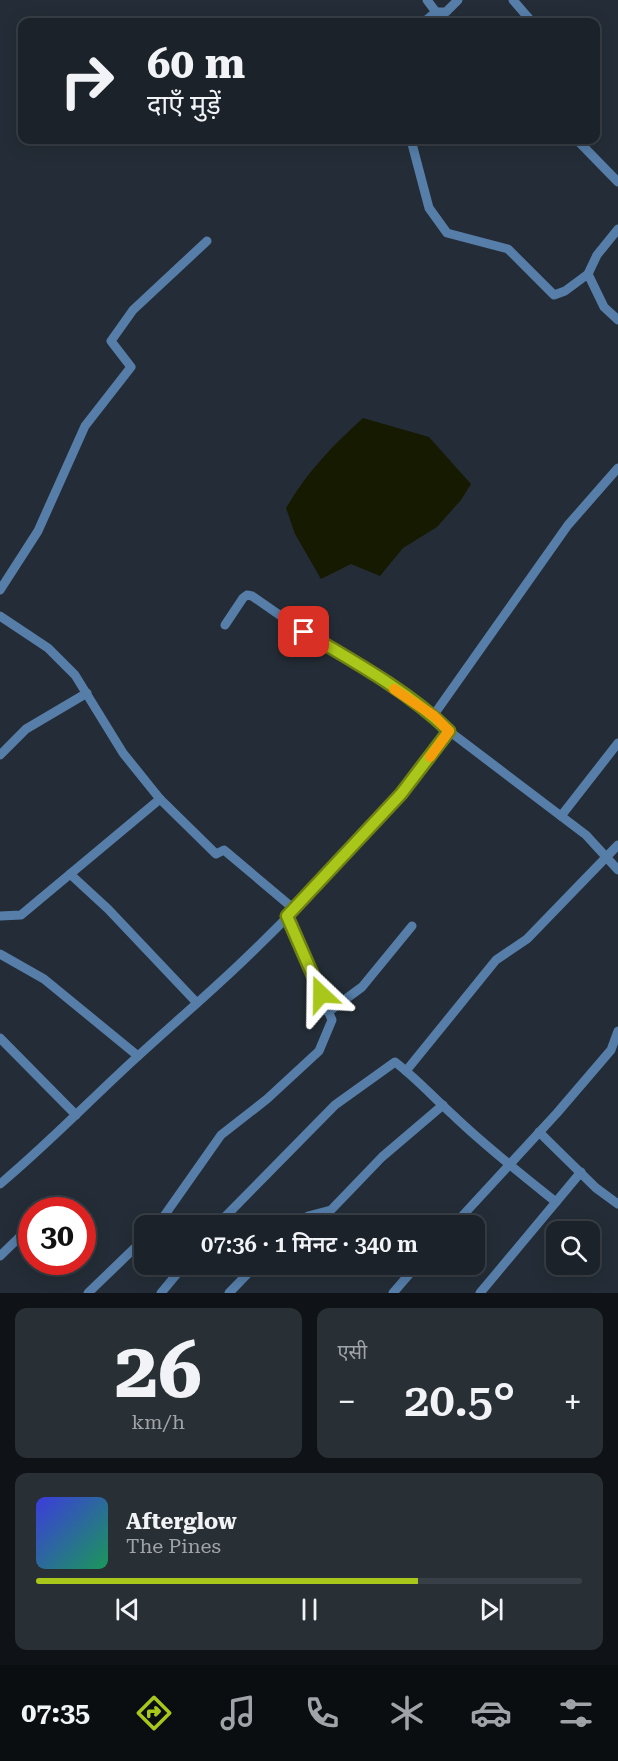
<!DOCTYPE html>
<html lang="hi">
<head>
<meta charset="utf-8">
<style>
	:root { --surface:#1b2229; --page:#282f35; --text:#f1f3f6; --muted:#a0a4a8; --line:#393f46; --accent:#a9c71a }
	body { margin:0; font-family:"Roboto Serif","Noto Sans Devanagari",serif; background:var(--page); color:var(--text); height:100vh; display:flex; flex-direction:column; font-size:22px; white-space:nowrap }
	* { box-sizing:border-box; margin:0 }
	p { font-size:20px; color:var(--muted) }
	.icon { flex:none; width:33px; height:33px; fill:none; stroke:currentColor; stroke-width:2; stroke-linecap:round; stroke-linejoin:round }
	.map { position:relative; height:1293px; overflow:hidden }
	.details { display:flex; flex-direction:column; gap:15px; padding:15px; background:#0f1317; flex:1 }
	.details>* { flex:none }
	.hud { position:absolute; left:18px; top:18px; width:582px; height:126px; border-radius:12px; box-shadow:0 3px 15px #0003,0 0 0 2px var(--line); background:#1b2229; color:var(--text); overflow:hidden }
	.fabs { position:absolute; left:546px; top:1221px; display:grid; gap:12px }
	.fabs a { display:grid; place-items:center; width:54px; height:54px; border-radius:12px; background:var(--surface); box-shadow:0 3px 15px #0003,0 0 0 2px var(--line); font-size:30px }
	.speed { position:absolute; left:18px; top:1197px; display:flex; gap:12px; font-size:30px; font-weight:700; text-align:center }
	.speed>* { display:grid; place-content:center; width:78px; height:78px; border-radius:50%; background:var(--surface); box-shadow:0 3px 15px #0003,0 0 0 2px var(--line); line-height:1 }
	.speed .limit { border:9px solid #d22; background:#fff; color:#111 }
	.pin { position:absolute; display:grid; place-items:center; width:51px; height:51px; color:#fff; margin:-26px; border-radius:12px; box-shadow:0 3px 9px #0006 }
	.me { position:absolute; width:66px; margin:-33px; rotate:337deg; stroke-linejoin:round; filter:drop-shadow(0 0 4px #0008) }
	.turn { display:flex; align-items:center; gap:21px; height:126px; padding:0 30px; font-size:27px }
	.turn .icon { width:78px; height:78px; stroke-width:2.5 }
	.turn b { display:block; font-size:42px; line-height:51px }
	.big { font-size:45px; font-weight:600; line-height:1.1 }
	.details .tile { flex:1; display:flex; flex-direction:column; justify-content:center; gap:9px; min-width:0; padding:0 21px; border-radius:12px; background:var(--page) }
	.details .dial { align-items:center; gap:0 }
	.dial b { font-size:78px; line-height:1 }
	.song { display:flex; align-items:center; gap:18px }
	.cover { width:72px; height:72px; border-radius:9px; background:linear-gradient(135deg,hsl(240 70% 55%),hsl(150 70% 35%)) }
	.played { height:6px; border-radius:3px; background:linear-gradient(90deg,var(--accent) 70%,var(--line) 70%) }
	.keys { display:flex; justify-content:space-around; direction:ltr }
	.heat { display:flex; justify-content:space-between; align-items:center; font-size:33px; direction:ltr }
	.details .tiles { flex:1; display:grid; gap:15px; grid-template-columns:1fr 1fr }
	.tile:last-child { grid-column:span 2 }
	.trip { position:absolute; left:134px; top:1215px; width:351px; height:60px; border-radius:12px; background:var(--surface); box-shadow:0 3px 15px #0003,0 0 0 2px var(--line); font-weight:600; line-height:60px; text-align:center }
	.menu { display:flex; height:96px; justify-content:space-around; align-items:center; background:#0b0e10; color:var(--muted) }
	.menu .icon { width:42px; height:42px }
	.menu .on { color:var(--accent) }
	.menu b { font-size:27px; color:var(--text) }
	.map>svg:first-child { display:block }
</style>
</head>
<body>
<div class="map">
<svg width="618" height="1293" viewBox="0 0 618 1293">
	<rect width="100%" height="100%" fill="#242d37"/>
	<!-- water -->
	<path fill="#151a01" d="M363 418 429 437 471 484 461 500 437 527 403 548 380 576 351 564 321 579 295 534 286 508C307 472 333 445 363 418Z"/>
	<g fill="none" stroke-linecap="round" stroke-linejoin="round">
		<!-- street -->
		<g stroke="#567ea9" stroke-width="9">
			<path d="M513 0 532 22"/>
			<path d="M436 12H446L458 0"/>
			<path d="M424 22 436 12 427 0"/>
			<path d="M411 140 429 208 447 233 508 249 554 295 565 291 588 274 604 307 618 320"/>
			<path d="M577 140 618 182"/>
			<path d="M588 274 597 255 618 229"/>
			<path d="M0 590 38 531 85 426 131 367 111 341 133 310 207 241"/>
			<path d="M0 616 48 648 75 675 123 753 160 799 216 854 224 850 294 909"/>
			<path d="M225 625 243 598 247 595 252 596 304 632 361 665 433 716"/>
			<path d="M449 731 586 835 618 870"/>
			<path d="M0 755 26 729 87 693"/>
			<path d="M561 816 618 743"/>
			<path d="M70 874 108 909 197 1003"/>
			<path d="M0 916 21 915 160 799"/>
			<path d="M0 954 44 979 138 1056"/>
			<path d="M328 1012 362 987 412 926"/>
			<path d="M0 1038 76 1115"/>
			<path d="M406 1071 496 960 527 939 618 845"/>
			<path d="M539 1132 596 1188 618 1204"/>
			<path d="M0 1184C48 1144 91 1099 137 1057 174 1023 212 991 248 956 321 886 387 811 449 731L433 716 568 525 618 468"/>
			<path d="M47 1210 59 1200"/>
			<path d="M157 1226 221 1135 267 1099 319 1051 332 1020 287 916"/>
			<path d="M216 1226 335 1105 395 1062C416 1078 433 1097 453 1115 485 1146 521 1174 556 1202"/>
			<path d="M298 1226 308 1216 331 1210 382 1157 443 1105"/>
			<path d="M453 1226 557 1113 611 1050 618 1031"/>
			<path d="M0 1256 32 1225"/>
			<path d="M88 1293 144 1239"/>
			<path d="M161 1293 185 1264"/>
			<path d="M229 1293 257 1264"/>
			<path d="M393 1293 418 1264"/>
			<path d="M480 1293 581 1172"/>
		</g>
	</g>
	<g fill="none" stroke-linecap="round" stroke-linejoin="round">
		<!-- route casing -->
		<g stroke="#6e8111" stroke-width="15">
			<path id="route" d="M304 632C353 661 408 691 449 731L401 794 287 916 321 994"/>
		</g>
		<!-- route -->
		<use href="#route" stroke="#a9c71a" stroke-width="10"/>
		<!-- slow -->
		<path stroke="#f59e0b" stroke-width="10" d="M394 689 434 716 449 731 430 757"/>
	</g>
</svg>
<div class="fabs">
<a><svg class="icon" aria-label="search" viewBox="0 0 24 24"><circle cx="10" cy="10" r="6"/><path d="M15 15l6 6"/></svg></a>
</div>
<div class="speed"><div class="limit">30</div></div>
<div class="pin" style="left:304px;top:632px;background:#d93025"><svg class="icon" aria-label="arrive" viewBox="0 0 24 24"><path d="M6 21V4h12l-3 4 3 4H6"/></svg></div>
<svg class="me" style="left:321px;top:994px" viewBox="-20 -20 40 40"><path d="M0-17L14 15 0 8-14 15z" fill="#a9c71a" stroke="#fff" stroke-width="4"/></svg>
<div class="trip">07:36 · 1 मिनट · 340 m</div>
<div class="hud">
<div class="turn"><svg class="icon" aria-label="right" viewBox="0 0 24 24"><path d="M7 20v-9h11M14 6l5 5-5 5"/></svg><div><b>60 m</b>दाएँ मुड़ें</div></div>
</div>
</div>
<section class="details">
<div class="tiles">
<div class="tile dial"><b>26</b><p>km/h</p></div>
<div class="tile"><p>एसी</p>
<div class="heat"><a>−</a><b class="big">20.5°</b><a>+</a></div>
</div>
<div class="tile">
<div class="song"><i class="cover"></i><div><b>Afterglow</b><p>The Pines</p></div></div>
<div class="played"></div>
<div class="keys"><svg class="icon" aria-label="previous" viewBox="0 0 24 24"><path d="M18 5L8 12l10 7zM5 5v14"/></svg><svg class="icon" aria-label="pause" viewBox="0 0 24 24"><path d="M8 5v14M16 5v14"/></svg><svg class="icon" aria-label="next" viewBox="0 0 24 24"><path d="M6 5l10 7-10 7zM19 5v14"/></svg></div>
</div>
</div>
</section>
<nav class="menu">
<b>07:35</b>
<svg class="icon on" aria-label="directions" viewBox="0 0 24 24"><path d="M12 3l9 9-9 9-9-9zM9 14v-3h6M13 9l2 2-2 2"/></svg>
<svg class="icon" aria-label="music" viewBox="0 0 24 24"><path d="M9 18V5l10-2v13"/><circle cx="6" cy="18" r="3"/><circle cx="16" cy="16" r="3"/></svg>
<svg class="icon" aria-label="phone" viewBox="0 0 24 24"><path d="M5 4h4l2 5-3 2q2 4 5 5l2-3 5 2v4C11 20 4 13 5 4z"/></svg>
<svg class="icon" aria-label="climate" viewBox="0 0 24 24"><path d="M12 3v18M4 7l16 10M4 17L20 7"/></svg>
<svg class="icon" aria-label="car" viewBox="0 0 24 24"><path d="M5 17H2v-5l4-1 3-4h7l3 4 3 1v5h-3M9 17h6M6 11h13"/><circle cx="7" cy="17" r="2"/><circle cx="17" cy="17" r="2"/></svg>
<svg class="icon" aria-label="filters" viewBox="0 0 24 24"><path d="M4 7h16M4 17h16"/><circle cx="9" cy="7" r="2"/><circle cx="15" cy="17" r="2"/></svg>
</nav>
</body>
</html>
